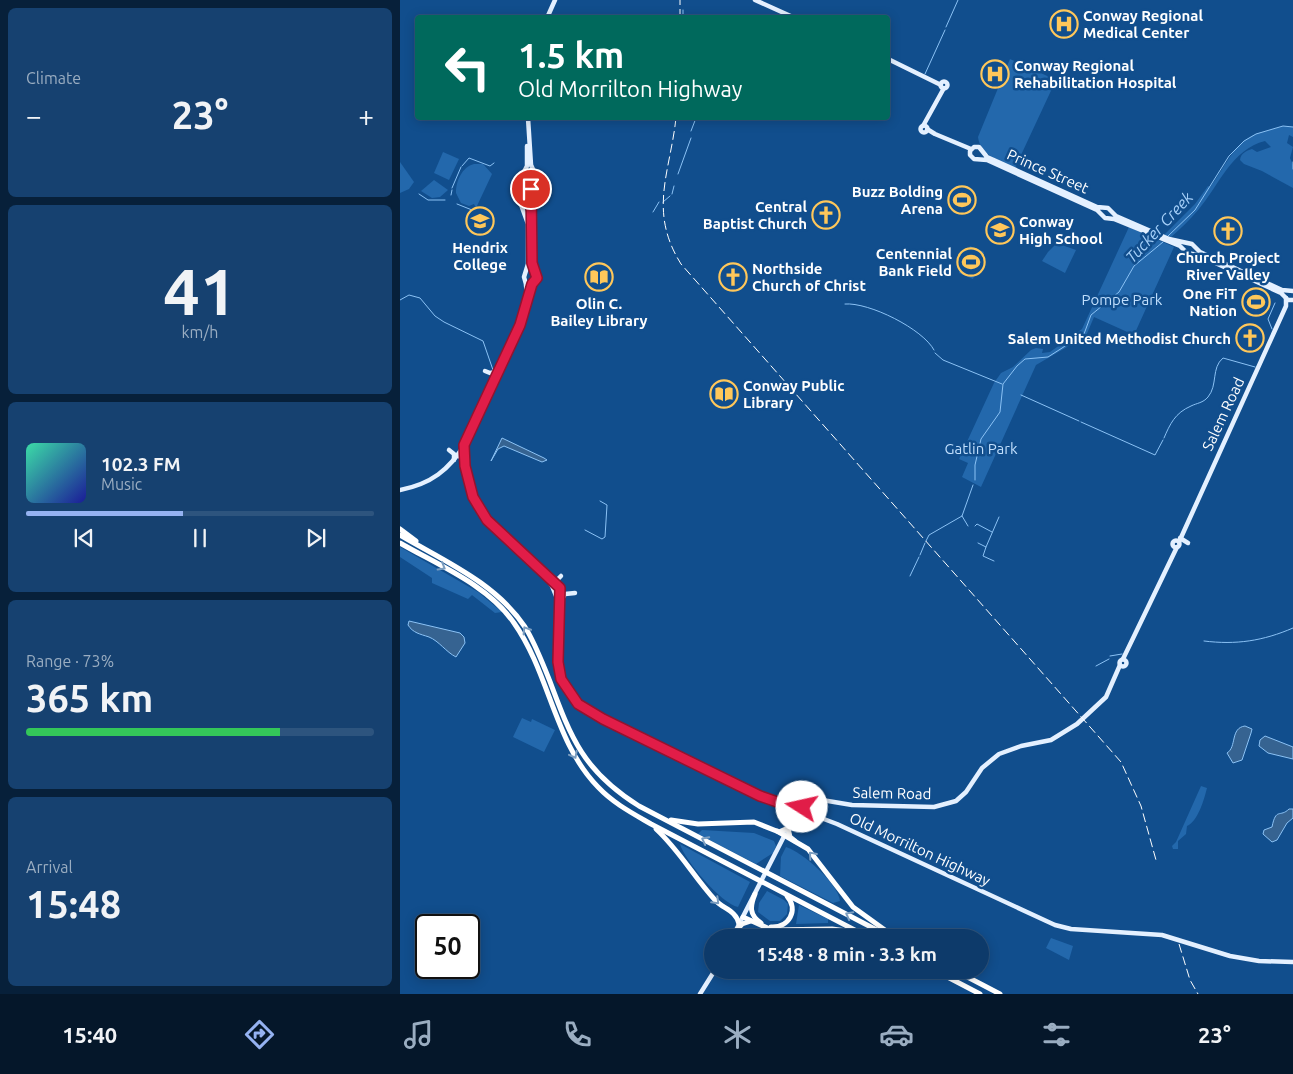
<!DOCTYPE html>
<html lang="en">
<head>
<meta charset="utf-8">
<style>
	:root { --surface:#0d3a6a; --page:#164170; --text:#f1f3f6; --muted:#9aadc1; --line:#2d547e; --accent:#95b2f1 }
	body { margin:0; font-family:Ubuntu,sans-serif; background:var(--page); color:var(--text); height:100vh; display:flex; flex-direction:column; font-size:19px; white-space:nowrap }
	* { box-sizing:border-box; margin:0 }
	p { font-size:16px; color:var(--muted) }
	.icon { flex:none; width:28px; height:28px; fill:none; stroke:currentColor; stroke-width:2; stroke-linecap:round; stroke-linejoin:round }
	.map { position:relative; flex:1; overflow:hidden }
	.side { display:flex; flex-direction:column; gap:8px; padding:8px; background:#07203a; width:400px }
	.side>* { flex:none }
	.banner { position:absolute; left:15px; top:15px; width:475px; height:105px; border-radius:5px; box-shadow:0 2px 12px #0003,0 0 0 1px var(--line); background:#00695c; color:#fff; overflow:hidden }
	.speed { position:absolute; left:15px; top:914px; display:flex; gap:10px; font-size:25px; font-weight:700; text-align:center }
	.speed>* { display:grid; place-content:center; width:65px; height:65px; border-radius:50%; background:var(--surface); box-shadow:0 2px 12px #0003,0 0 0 1px var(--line); line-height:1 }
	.speed .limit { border:2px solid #111; border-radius:8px; background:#fff; color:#111 }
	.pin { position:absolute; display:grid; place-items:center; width:42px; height:42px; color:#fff; margin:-21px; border:2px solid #fff; border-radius:50%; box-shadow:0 1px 5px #0007 }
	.me { position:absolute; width:55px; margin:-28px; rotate:280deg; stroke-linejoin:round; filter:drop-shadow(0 0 4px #0008) }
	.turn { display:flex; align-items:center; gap:18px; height:105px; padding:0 20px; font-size:22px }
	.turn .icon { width:65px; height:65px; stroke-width:2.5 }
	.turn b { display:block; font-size:35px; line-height:42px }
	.big { font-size:38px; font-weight:700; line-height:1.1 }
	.side .tile { flex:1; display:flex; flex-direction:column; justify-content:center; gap:8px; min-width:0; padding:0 18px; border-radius:8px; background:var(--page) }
	.side .dial { align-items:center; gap:0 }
	.dial b { font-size:65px; line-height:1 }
	.song { display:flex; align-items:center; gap:15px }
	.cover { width:60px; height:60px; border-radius:8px; background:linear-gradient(135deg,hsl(160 70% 55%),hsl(240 70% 35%)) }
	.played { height:5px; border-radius:2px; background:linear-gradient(90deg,var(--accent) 45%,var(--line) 45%) }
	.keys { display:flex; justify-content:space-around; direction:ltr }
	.heat { display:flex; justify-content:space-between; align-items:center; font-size:28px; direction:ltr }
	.charge { height:8px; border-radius:4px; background:linear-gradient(90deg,#34c759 73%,var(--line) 0) }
	.trip { position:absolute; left:304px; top:929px; width:285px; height:50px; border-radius:25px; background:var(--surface); box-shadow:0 2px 12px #0003,0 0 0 1px var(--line); font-weight:700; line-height:50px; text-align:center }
	.dock { display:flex; height:80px; justify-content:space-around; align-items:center; background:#05172a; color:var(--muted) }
	.dock .icon { width:35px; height:35px }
	.dock .on { color:var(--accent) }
	.dock b { font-size:22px; color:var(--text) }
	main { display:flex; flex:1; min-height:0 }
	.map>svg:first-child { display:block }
</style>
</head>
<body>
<main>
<section class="side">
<div class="tile"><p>Climate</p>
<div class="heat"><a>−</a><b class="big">23°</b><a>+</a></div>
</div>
<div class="tile dial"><b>41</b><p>km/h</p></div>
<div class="tile">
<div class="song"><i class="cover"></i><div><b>102.3 FM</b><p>Music</p></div></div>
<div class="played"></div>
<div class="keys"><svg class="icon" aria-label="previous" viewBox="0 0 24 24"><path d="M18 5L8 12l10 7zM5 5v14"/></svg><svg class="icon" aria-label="pause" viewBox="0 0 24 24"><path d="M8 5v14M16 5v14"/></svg><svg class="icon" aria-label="next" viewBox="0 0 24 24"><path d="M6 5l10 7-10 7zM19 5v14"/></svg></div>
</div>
<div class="tile"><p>Range · 73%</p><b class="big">365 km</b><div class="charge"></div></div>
<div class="tile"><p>Arrival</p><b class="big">15:48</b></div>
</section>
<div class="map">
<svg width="893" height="994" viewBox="0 0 893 994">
	<rect width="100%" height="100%" fill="#114e8d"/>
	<!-- green -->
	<g fill="#2368ac">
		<path d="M610 59 656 80 615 168C600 161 580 155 578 137Z"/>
		<path d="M883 126 893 127V137L889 135 887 143 893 147 890 158 893 165V188L862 171 844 164 840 160C841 153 846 151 852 149L857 152 871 147 865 141C832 149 819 185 799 209 790 220 779 230 769 239L763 236 795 204 808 186 810 187C824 169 832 146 853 135 862 131 873 130 883 126Z"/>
		<path d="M43 152 59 159 49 180 34 173Z"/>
		<path d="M0 162 14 182 9 189 0 193Z"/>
		<path d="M74 164H83L92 174 76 208 74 204 69 206 61 203 56 193C56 181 62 167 74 164Z"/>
		<path d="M34 180 48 190 40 197 32 198 21 191Z"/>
		<path d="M729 227 774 247 734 335 694 317 686 336 636 365 581 487 562 477 568 463 559 459 594 383 601 373 613 367 631 350 636 348 643 349 642 353 650 352 682 329Z"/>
		<path d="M655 245H662L676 250 665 273 642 261 648 252Z"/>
		<path d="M570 246 584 252 573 279 559 273Z"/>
		<path d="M0 547 78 592 102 612 95 613 72 595 68 599 32 583V578L0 557Z"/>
		<path d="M122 718 131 722 132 719 155 730 144 752 113 737Z"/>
		<path d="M801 786 807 788C804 800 798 821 787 826L786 834 778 841V849H773L772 846 776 842Z"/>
		<path d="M302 830 354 833 374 841 376 846 373 853 356 864 298 834Z"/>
		<path d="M280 844 350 882 338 907C321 904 284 859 280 844Z"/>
		<path d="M386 847C402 852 438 883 440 901L433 903 380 876 381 857Z"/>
		<path d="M367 891 384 900 388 904 387 914 380 921H370L358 912 359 903Z"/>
		<path d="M399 905 428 919V923L396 924Z"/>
		<path d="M651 938 673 946 669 960 646 948Z"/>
	</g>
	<!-- water -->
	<g fill="#366391" stroke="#8bc2f5">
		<path d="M102 438 144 458 147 460 142 462 104 446 98 449 91 461Z"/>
		<path d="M9 621 60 633 64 637 65 643 56 657C46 652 39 641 29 637 20 634 13 633 8 625Z"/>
		<path d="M845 726 852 729 851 733 842 760 833 763 827 753C837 747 830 728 845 726Z"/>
		<path d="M865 736 893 747V759L868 753 859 746 860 740Z"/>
		<path d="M889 809H893V818L887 823 877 840 872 842 863 834 864 830 872 827C876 807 880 818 889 809Z"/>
	</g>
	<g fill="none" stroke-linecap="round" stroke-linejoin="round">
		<!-- stream -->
		<g stroke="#8bc2f5" stroke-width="1">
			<path d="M283 18V10"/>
			<path d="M546 27 558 0"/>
			<path d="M525 74 545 30"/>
			<path d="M291 131 296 118"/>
			<path d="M893 162V169"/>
			<path d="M62 166 69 158 90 166 94 163"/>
			<path d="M278 174 291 138"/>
			<path d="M52 188 61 167"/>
			<path d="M19 194 28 200H45"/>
			<path d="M272 194 274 186"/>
			<path d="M51 195 52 190"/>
			<path d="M263 202 270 196"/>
			<path d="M57 204 92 218"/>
			<path d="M253 212 259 202"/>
			<path d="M767 237 795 210 829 156 844 141 856 134 883 126 893 127"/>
			<path d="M0 300 9 295 20 298 35 316 44 322 83 341 93 370"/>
			<path d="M445 304C469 302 523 329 534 350"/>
			<path d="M872 329 868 319 875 303"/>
			<path d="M535 353 543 360 602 384"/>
			<path d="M621 395 679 421"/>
			<path d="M681 422 755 455 763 440"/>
			<path d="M764 438C770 424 775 413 791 406 797 403 803 403 808 397 818 385 811 368 823 358L855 367"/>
			<path d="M575 480V465L581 439 600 412 603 384 617 366 625 359 648 357 684 334 691 315 719 292 734 266 763 242"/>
			<path d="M562 516 568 526"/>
			<path d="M575 526 577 524 592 532"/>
			<path d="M185 530 202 539 205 537 207 505 200 501"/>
			<path d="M526 541 529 535 562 516 573 485"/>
			<path d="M578 543 586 547 583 556 594 561"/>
			<path d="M586 547 599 517"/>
			<path d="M520 555 525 543"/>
			<path d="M510 576 519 557"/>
			<path d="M804 641C836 645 863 641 893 628"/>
			<path d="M710 656 722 654"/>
			<path d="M696 666 709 659"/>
		</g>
		<!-- major -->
		<g stroke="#e4f0ff" stroke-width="4.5">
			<path d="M355 0 395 18"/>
			<path d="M147 18 155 0"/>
			<path d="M488 59 541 85"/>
			<circle cx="544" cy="85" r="3.5"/>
			<circle cx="524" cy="129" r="3.5"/>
			<path d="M523 126 544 88"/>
			<path d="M527 129 535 134 571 149"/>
			<path d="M893 291 882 290 800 252 792 244 769 239 716 216 708 208 697 207 587 157 579 147H574L570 151V155L574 159 587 160 697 210 705 218 714 219 780 246 787 253 798 255 881 293 888 300H893"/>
			<path d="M98 368C109 342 135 305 124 277L128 264V224L119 199 124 186 123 174 127 166V146"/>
			<path d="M85 371 90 373 96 372"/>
			<path d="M64 445 66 462"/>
			<path d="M49 450 54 454V460"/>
			<path d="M58 455C68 462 69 491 76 504 91 532 135 567 160 587 158 633 146 680 188 711L355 793 437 824 655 925 671 929 762 935 830 956 859 961 893 962"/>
			<path d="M0 490C31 484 49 470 65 444L120 325 137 276C130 258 128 206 131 187 132 183 135 180 136 176L131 165 128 118"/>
			<path d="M780 538 788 543"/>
			<circle cx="776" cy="544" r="3.5"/>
			<path d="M779 542 886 306V298"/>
			<path d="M147 579 152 586 158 601"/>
			<path d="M152 580H157L161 576"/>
			<path d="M161 601 165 594 175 593"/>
			<path d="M723 659 777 547"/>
			<circle cx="723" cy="663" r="3.5"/>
			<path d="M387 806 394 819 407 814"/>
			<path d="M332 938 398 809 410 798 452 805 534 807 556 801 566 792 582 768 599 754 621 746 651 740 677 724 706 697 720 665"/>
			<path d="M300 994 315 970"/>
		</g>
		<!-- highway -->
		<g stroke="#fff" stroke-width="5">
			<path d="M0 529 16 541"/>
			<path d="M0 535C44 561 96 583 125 627 135 643 142 662 149 679 171 738 183 771 239 806L492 938"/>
			<path d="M0 543C38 565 88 585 114 623 150 674 154 742 198 787 213 803 232 813 251 824L470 938"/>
			<path d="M271 820 298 824 354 822 379 832 388 828 390 837 395 841"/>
			<path d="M256 829C279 850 294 877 315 900 323 909 336 910 339 924"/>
			<path d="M377 831 408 849 453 907 496 938"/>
			<path d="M355 894C350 906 349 915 361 923"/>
			<path d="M343 917 372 930 432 929 454 932"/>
			<path d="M371 927C389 928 399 910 387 896"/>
			<path d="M335 932 342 924 351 921"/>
			<path d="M534 970 580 994"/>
			<path d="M554 970 600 994"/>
		</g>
		<!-- rail -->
		<g stroke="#fff" stroke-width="1" stroke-dasharray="9 4" stroke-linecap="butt">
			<path d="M280 18V0"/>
			<path d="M276 118C270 173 248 211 281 264L721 762 741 806 756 860"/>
			<path d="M779 944 790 980 798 994"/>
		</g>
	</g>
	<!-- one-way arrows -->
	<defs><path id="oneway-chevron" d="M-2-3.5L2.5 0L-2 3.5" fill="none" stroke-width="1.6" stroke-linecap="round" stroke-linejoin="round" transform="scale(1.25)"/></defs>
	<g stroke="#7c9ec0">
		<use href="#oneway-chevron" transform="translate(42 567) rotate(30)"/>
		<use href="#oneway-chevron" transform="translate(126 630) rotate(-122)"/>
		<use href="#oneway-chevron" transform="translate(174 755) rotate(62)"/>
		<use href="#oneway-chevron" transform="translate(305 840) rotate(-153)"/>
		<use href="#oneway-chevron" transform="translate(412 855) rotate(-131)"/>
		<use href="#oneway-chevron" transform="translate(316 901) rotate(45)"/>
		<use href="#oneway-chevron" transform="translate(449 915) rotate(-152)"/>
	</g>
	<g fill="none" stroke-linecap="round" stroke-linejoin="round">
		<!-- route casing -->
		<g stroke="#92132f" stroke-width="12">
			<path id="route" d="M131 189 132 263 137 278 132 284 120 325 64 445 65 466 73 497 87 520 160 588 158 662 161 679 178 704 203 719 360 796 386 805 403 802 402 807"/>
		</g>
		<!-- route -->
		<use href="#route" stroke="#e11d48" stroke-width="9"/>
	</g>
	<!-- icons -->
	<defs>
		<g id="hospital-ring" transform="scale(1.4375)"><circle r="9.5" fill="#114e8d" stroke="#ffc75a" stroke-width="1.5"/><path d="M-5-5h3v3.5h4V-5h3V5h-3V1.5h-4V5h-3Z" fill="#ffc75a"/></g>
		<g id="stadium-ring" transform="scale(1.4375)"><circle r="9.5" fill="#114e8d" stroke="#ffc75a" stroke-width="1.5"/><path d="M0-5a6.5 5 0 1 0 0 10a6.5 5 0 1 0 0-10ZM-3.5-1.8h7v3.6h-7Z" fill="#ffc75a"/></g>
		<g id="church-ring" transform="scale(1.4375)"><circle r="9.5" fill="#114e8d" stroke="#ffc75a" stroke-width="1.5"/><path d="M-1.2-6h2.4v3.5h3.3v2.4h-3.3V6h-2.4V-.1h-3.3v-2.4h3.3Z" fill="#ffc75a"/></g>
		<g id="university-ring" transform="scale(1.4375)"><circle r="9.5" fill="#114e8d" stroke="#ffc75a" stroke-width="1.5"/><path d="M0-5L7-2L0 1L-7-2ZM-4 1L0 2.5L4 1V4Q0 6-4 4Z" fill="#ffc75a"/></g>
		<g id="school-ring" transform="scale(1.4375)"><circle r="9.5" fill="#114e8d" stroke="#ffc75a" stroke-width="1.5"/><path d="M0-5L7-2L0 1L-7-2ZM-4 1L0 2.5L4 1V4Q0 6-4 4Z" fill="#ffc75a"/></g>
		<g id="library-ring" transform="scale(1.4375)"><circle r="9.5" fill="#114e8d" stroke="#ffc75a" stroke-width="1.5"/><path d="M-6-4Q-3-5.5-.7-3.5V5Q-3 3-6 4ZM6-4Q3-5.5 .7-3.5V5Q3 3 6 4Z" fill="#ffc75a"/></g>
	</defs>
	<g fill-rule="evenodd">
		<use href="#hospital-ring" x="664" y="24"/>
		<use href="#hospital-ring" x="595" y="74"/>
		<use href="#stadium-ring" x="562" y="200"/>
		<use href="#church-ring" x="426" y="215"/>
		<use href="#university-ring" x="80" y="221"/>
		<use href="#school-ring" x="600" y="230"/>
		<use href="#church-ring" x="828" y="231"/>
		<use href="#stadium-ring" x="571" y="262"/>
		<use href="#library-ring" x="199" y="277"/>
		<use href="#church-ring" x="333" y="277"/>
		<use href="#stadium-ring" x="856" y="302"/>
		<use href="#church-ring" x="850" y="338"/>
		<use href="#library-ring" x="324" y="394"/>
	</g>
	<g text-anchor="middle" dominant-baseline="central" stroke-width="5" stroke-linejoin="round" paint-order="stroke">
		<!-- poi labels -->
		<g font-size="15" font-weight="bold" fill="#fff" stroke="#114e8d" text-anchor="start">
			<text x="683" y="15">Conway Regional<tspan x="683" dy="17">Medical Center</tspan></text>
			<text x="614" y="65">Conway Regional<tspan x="614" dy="17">Rehabilitation Hospital</tspan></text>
			<text x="543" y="191" text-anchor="end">Buzz Bolding<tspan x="543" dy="17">Arena</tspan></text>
			<text x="407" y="206" text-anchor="end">Central<tspan x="407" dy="17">Baptist Church</tspan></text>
			<text x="619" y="221">Conway<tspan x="619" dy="17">High School</tspan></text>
			<text x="80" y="247" text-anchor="middle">Hendrix<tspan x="80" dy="17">College</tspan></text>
			<text x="552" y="253" text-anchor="end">Centennial<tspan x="552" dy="17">Bank Field</tspan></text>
			<text x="828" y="257" text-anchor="middle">Church Project<tspan x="828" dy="17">River Valley</tspan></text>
			<text x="352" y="268">Northside<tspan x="352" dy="17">Church of Christ</tspan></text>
			<text x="837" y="293" text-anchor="end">One FiT<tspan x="837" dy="17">Nation</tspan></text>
			<text x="199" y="303" text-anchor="middle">Olin C.<tspan x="199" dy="17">Bailey Library</tspan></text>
			<text x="831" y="338" text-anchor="end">Salem United Methodist Church</text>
			<text x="343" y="385">Conway Public<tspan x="343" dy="17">Library</tspan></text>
		</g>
		<!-- street labels -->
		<g font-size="15" fill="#fff" stroke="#114e8d">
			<text transform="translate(648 171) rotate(24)">Prince Street</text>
			<text transform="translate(823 414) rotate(-65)">Salem Road</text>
			<text transform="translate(492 793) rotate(1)">Salem Road</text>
			<text transform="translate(520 849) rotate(25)">Old Morrilton Highway</text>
		</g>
		<!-- park labels -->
		<g font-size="15" fill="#c1dffd" stroke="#114e8d">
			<text x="722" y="299">Pompe Park</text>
			<text x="581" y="448">Gatlin Park</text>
		</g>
		<!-- water labels -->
		<g font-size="16" font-style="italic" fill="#a6d0f9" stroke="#114e8d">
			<text transform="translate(759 227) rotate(-47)">Tucker Creek</text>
		</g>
	</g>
</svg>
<div class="speed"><div class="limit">50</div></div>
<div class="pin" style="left:131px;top:189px;background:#d93025"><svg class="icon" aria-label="arrive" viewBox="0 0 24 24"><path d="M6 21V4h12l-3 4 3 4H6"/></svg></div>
<svg class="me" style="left:402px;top:807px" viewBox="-20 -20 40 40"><circle r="19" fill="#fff"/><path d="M0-13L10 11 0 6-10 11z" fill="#e11d48"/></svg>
<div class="trip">15:48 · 8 min · 3.3 km</div>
<div class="banner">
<div class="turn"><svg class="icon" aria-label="left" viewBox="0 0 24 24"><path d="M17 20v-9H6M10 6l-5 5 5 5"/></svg><div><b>1.5 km</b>Old Morrilton Highway</div></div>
</div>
</div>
</main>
<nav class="dock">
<b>15:40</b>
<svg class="icon on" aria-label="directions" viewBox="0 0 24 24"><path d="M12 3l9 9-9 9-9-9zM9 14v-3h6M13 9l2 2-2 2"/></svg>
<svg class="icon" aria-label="music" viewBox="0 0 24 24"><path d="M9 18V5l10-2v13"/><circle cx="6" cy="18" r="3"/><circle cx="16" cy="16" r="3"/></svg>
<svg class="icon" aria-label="phone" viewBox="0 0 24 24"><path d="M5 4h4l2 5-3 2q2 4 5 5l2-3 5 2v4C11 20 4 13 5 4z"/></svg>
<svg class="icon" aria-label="climate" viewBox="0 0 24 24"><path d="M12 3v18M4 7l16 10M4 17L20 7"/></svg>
<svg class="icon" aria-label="car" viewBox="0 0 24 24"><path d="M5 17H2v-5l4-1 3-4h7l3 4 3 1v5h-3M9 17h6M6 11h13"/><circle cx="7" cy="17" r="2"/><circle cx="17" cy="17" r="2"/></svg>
<svg class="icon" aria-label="filters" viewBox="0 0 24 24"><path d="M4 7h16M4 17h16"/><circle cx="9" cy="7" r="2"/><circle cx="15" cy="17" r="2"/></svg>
<b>23°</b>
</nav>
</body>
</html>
